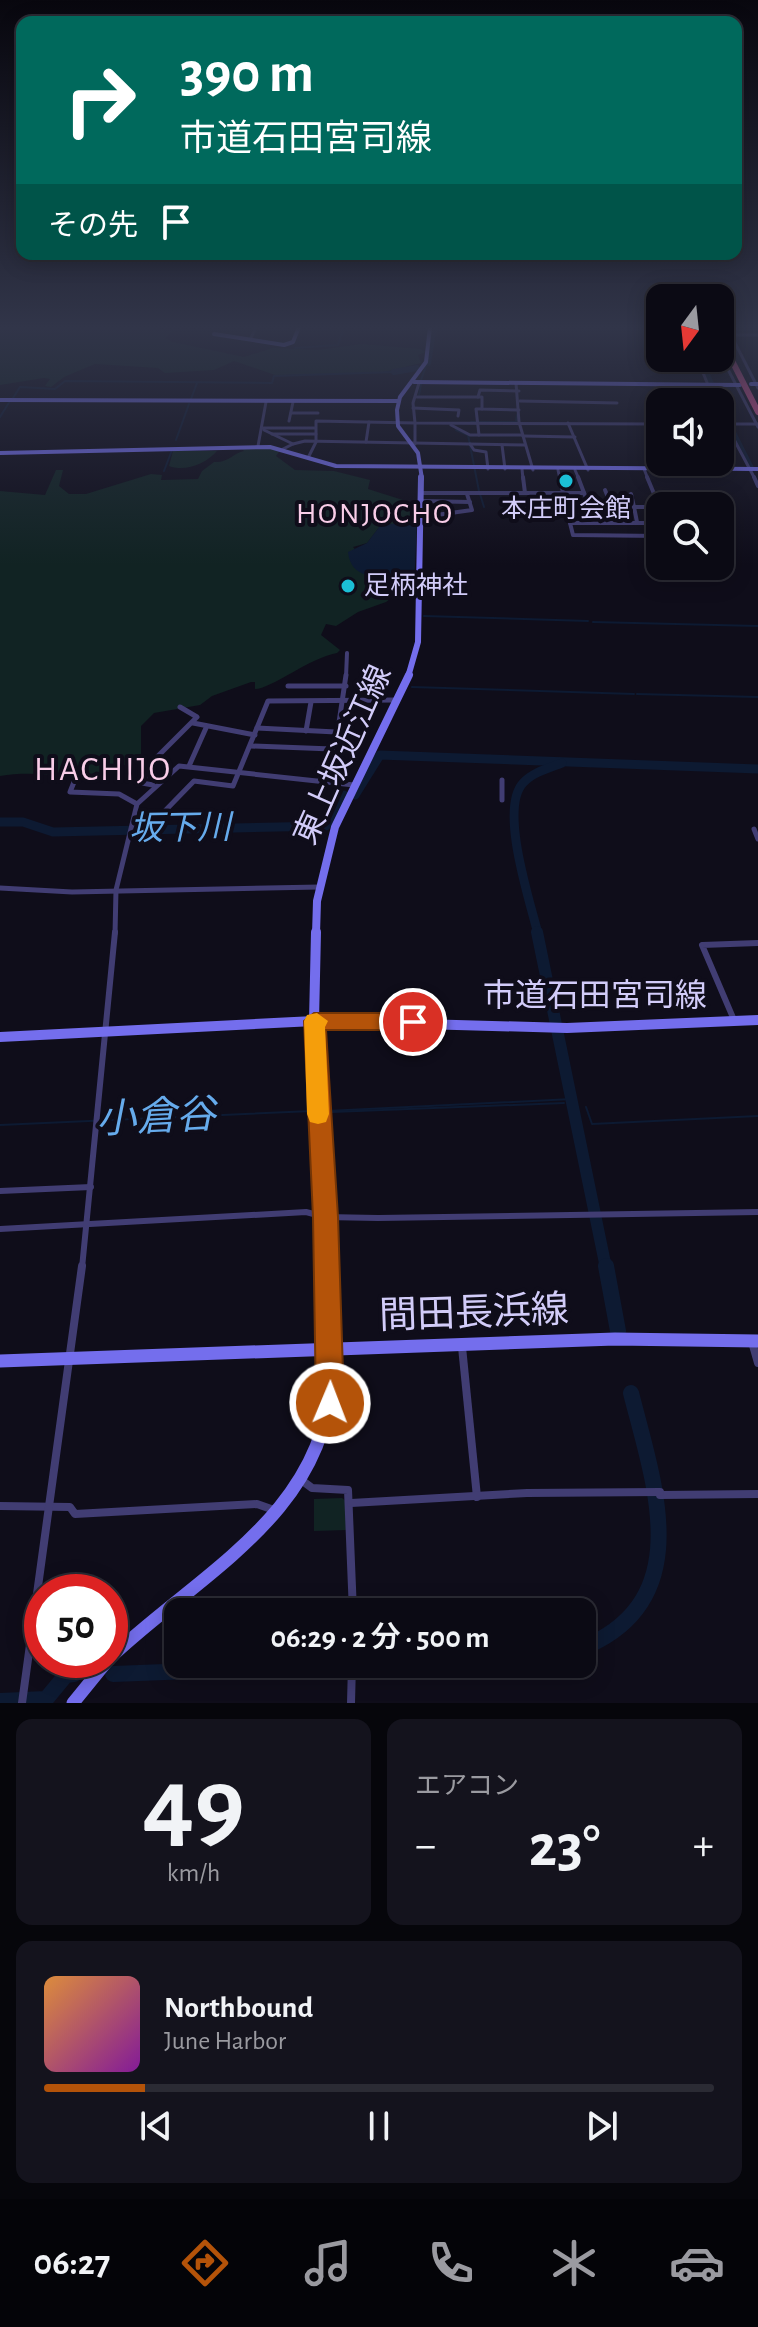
<!DOCTYPE html>
<html lang="ja">
<head>
<meta charset="utf-8">
<style>
	:root { --surface:#0b0a14; --page:#14131d; --text:#f1f3f6; --muted:#9a9aa0; --line:#2b2b34; --accent:#b45309 }
	body { margin:0; font-family:"Alegreya Sans","Noto Sans JP",sans-serif; background:var(--page); color:var(--text); height:100vh; display:flex; flex-direction:column; font-size:30px; white-space:nowrap }
	* { box-sizing:border-box; margin:0 }
	p { font-size:26px; color:var(--muted) }
	.icon { flex:none; width:44px; height:44px; fill:none; stroke:currentColor; stroke-width:2; stroke-linecap:round; stroke-linejoin:round }
	.map { position:relative; height:1703px; overflow:hidden }
	.sheet { display:flex; flex-direction:column; gap:16px; padding:16px; background:#06060b; flex:1 }
	.sheet>* { flex:none }
	.top-card { position:absolute; left:16px; top:16px; width:726px; height:244px; border-radius:16px; box-shadow:0 4px 20px #0003,0 0 0 2px var(--line); background:#00695c; color:#fff; overflow:hidden }
	.needle { width:52px; rotate:195deg }
	.tools { position:absolute; left:646px; top:284px; display:grid; gap:16px }
	.tools a { display:grid; place-items:center; width:88px; height:88px; border-radius:16px; background:var(--surface); box-shadow:0 4px 20px #0003,0 0 0 2px var(--line); font-size:40px }
	.speed { position:absolute; left:24px; top:1574px; display:flex; gap:16px; font-size:40px; font-weight:700; text-align:center }
	.speed>* { display:grid; place-content:center; width:104px; height:104px; border-radius:50%; background:var(--surface); box-shadow:0 4px 20px #0003,0 0 0 2px var(--line); line-height:1 }
	.speed .limit { border:12px solid #d22; background:#fff; color:#111 }
	.pin { position:absolute; display:grid; place-items:center; width:68px; height:68px; color:#fff; margin:-34px; border:4px solid #fff; border-radius:50%; box-shadow:0 2px 8px #0007 }
	.me { position:absolute; width:88px; margin:-44px; rotate:1deg; stroke-linejoin:round; filter:drop-shadow(0 0 6px #0008) }
	.turn { display:flex; align-items:center; gap:28px; height:168px; padding:0 32px; font-size:36px }
	.turn .icon { width:104px; height:104px; stroke-width:2.5 }
	.turn b { display:block; font-size:56px; line-height:68px }
	.then { display:flex; align-items:center; height:76px; padding:0 32px; background:#0003; gap:16px; font-size:30px }
	.big { font-size:60px; font-weight:600; line-height:1.1 }
	.sheet .widget { flex:1; display:flex; flex-direction:column; justify-content:center; gap:12px; min-width:0; padding:0 28px; border-radius:16px; background:var(--page) }
	.sheet .dial { align-items:center; gap:0 }
	.dial b { font-size:104px; line-height:1 }
	.song { display:flex; align-items:center; gap:24px }
	.cover { width:96px; height:96px; border-radius:12px; background:linear-gradient(135deg,hsl(30 70% 55%),hsl(290 70% 35%)) }
	.played { height:8px; border-radius:4px; background:linear-gradient(90deg,var(--accent) 15%,var(--line) 15%) }
	.keys { display:flex; justify-content:space-around; direction:ltr }
	.heat { display:flex; justify-content:space-between; align-items:center; font-size:44px; direction:ltr }
	.sheet .tiles { flex:1; display:grid; gap:16px; grid-template-columns:1fr 1fr }
	.widget:last-child { grid-column:span 2 }
	.trip { position:absolute; left:164px; top:1598px; width:432px; height:80px; border-radius:16px; background:var(--surface); box-shadow:0 4px 20px #0003,0 0 0 2px var(--line); font-weight:600; line-height:80px; text-align:center }
	.dock { display:flex; height:128px; justify-content:space-around; align-items:center; background:#040408; color:var(--muted) }
	.dock .icon { width:56px; height:56px }
	.dock .on { color:var(--accent) }
	.dock b { font-size:36px; color:var(--text) }
	.map>svg:first-child { display:block }
</style>
</head>
<body>
<div class="map">
<svg width="758" height="1703" viewBox="0 0 758 1703">
	<rect width="100%" height="100%" fill="#0f0d1a"/>
	<!-- green -->
	<g fill="#112323">
		<path d="M0 327H148L173 331 165 338 173 342 244 357 273 348 318 350 362 344 421 349 425 352 418 355 421 363 381 373 275 375 234 361 214 370 165 373 158 368 95 364 64 377 51 387 45 386 50 379 44 378 0 385Z"/>
		<path d="M241 448 281 449 276 456 295 470 334 471 370 480 368 489 406 501 404 507 417 508V522L380 526 367 543 353 547 381 579H395L406 587 386 602 358 612 336 626 326 624 321 635 340 650 337 653C309 658 271 689 255 689V682H251L212 696 200 705 154 713 141 726V754C97 791 50 767 0 776V491L45 495 56 470H63L59 486 69 494H86L151 474 162 475 161 480 198 479 202 471 214 462C229 463 233 453 244 451Z"/>
		<path d="M173 451H217C206 464 185 472 169 466Z"/>
		<path d="M342 1498 348 1503V1530L314 1531V1499Z"/>
	</g>
	<!-- water -->
	<path fill="#0d1a32" d="M403 522H417L414 588C405 587 404 581 396 580 376 575 351 580 348 552L367 543 380 526Z"/>
	<g fill="none" stroke-linecap="round" stroke-linejoin="round">
		<!-- stream -->
		<g stroke="#0d1a32" stroke-width="2">
			<path d="M295 348 338 345 344 327"/>
			<path d="M421 380 426 366"/>
			<path d="M419 395 421 384"/>
			<path d="M13 398 20 387 55 389 65 381 272 383 274 376 394 372"/>
			<path d="M191 399 197 383"/>
			<path d="M0 417 10 401"/>
			<path d="M471 422H516L517 415"/>
			<path d="M456 430 468 435 479 491"/>
			<path d="M176 440 189 404"/>
			<path d="M164 471 172 450"/>
			<path d="M480 494 484 507"/>
			<path d="M424 616 588 621"/>
			<path d="M593 622 758 626"/>
			<path d="M412 687 634 694"/>
			<path d="M637 694 758 697"/>
			<path d="M586 1107 592 1124 758 1116"/>
			<path d="M327 1111 572 1099"/>
			<path d="M332 1112 564 1103"/>
			<path d="M0 1125 312 1111"/>
		</g>
		<!-- river-far3 -->
		<g stroke="#0d1a32" stroke-width="6">
			<path d="M700 358 711 384"/>
			<path d="M428 363 434 327"/>
			<path d="M394 372 417 368"/>
			<path d="M711 385 718 402"/>
			<path d="M720 407 751 468"/>
		</g>
		<!-- river-far2 -->
		<g stroke="#0d1a32" stroke-width="9">
			<path d="M355 795 380 755 758 769"/>
			<path d="M0 822H23L53 832 326 826 344 795"/>
			<path d="M538 934C530 901 499 809 523 783 533 772 549 768 562 763"/>
		</g>
		<!-- river-far1 -->
		<path stroke="#0d1a32" stroke-width="12" d="M537 932 606 1268"/>
		<!-- river -->
		<g stroke="#0d1a32" stroke-width="16">
			<path d="M606 1266 618 1331"/>
			<path d="M582 1648C698 1601 654 1484 631 1393"/>
			<path d="M113 1674 376 1664"/>
			<path d="M0 1701 46 1699 66 1675 74 1674"/>
		</g>
		<!-- street-far4 -->
		<g stroke="#413d73" stroke-width="3">
			<path d="M727 327 758 388"/>
			<path d="M731 335H758"/>
			<path d="M251 338 256 327"/>
			<path d="M720 354 758 427"/>
			<path d="M697 358 715 402"/>
			<path d="M419 383 413 403 415 423 660 424"/>
			<path d="M516 383 519 422 533 470"/>
			<path d="M417 397H482V409L519 410"/>
			<path d="M478 397 480 390 519 391"/>
			<path d="M520 401 617 403"/>
			<path d="M413 408 459 410 458 416"/>
			<path d="M291 413H318"/>
			<path d="M720 413 755 479"/>
			<path d="M289 421 293 402"/>
			<path d="M568 423 588 470"/>
			<path d="M720 424H758"/>
			<path d="M451 425 470 435H522"/>
			<path d="M262 428H315"/>
			<path d="M264 430 293 444 283 449"/>
			<path d="M272 434H316"/>
			<path d="M479 435 476 409H482"/>
			<path d="M523 436 575 437"/>
			<path d="M366 442 369 422"/>
			<path d="M293 444 305 441 525 445"/>
			<path d="M470 444 474 450 486 452 488 469"/>
			<path d="M502 445 505 469"/>
			<path d="M258 446 266 402"/>
			<path d="M308 458 316 442V421L415 423V444"/>
			<path d="M522 469 523 479"/>
			<path d="M644 469 648 479"/>
			<path d="M558 470 560 479"/>
			<path d="M575 470 579 479"/>
		</g>
		<!-- street-far3 -->
		<g stroke="#413d73" stroke-width="4">
			<path d="M523 477 525 493"/>
			<path d="M560 477 563 493"/>
			<path d="M578 477 589 506 634 507 637 522"/>
			<path d="M647 477 660 508"/>
			<path d="M754 477 758 486"/>
			<path d="M605 490 612 507"/>
			<path d="M422 493H584"/>
			<path d="M566 493 570 523"/>
			<path d="M631 494 634 507H659"/>
			<path d="M422 501 470 502"/>
			<path d="M422 517 472 510 467 494"/>
			<path d="M660 523H570L573 535 660 536"/>
			<path d="M346 677 347 653"/>
		</g>
		<!-- street-far2 -->
		<g stroke="#413d73" stroke-width="5">
			<path d="M288 686H346"/>
			<path d="M193 723 255 735"/>
			<path d="M257 728 336 732"/>
			<path d="M306 731 311 702"/>
			<path d="M251 746 332 749"/>
			<path d="M189 766 206 728"/>
			<path d="M502 780V800"/>
			<path d="M320 781 337 736 346 675"/>
			<path d="M74 782 70 792 119 794 137 804"/>
			<path d="M153 785 142 783 154 760 197 717 180 707"/>
			<path d="M133 825 158 818 194 781 233 786 268 701 396 700"/>
			<path d="M754 829 758 839"/>
			<path d="M0 888 72 892 319 887"/>
			<path d="M115 934 116 890 137 804 179 766 354 785"/>
		</g>
		<!-- street-far1 -->
		<g stroke="#413d73" stroke-width="6">
			<path d="M734 1020 702 945 758 943"/>
			<path d="M0 1191 91 1187"/>
			<path d="M0 1229 306 1212 325 1217 378 1218 758 1212"/>
			<path d="M82 1268 115 932"/>
		</g>
		<!-- street -->
		<g stroke="#413d73" stroke-width="8">
			<path d="M752 1342 758 1363"/>
			<path d="M462 1347 477 1497"/>
			<path d="M304 1482 312 1488 348 1490 353 1612"/>
			<path d="M660 1495 758 1494"/>
			<path d="M351 1503 527 1493 660 1492"/>
			<path d="M0 1506 70 1507 75 1514 257 1504 274 1510"/>
			<path d="M22 1703 82 1266"/>
			<path d="M351 1703 352 1664"/>
		</g>
		<!-- secondary-far4 -->
		<g stroke="#746eed" stroke-width="4">
			<path d="M214 334 284 345 293 342 299 327"/>
			<path d="M414 382 740 385"/>
			<path d="M751 384H758"/>
			<path d="M0 400 398 401"/>
			<path d="M0 453 270 447 336 466 758 469"/>
			<path d="M422 479 418 453 398 426 397 410 400 397 426 362 430 327"/>
		</g>
		<!-- secondary-far3 -->
		<path stroke="#746eed" stroke-width="6" d="M408 677 418 642 421 477"/>
		<!-- secondary-far2 -->
		<path stroke="#746eed" stroke-width="8" d="M316 934 317 901 335 827 409 675"/>
		<!-- secondary-far1 -->
		<g stroke="#746eed" stroke-width="10">
			<path d="M316 932 314 1021 326 1268"/>
			<path d="M0 1037 314 1021 567 1028 758 1020"/>
		</g>
		<!-- secondary -->
		<g stroke="#746eed" stroke-width="13">
			<path d="M0 1361 615 1339 758 1341"/>
			<path d="M110 1658C196 1576 323 1515 331 1382 333 1344 327 1304 326 1266"/>
			<path d="M73 1703 108 1660"/>
		</g>
		<!-- highway -->
		<path stroke="#ea5599" stroke-width="6" d="M720 337 758 412"/>
	</g>
	<!-- sky -->
	<linearGradient id="sky" x2="0" y2="1"><stop stop-color="#08070e"/><stop offset="0.58" stop-color="#313549"/><stop offset="1" stop-color="#313549" stop-opacity="0"/></linearGradient>
	<rect width="758" height="565" fill="url(#sky)"/>
	<!-- route -->
	<path fill="#b45309" stroke="#753606" stroke-width="2" d="M314 1013H413L424 1022 413 1030H326L338 1217 344 1403 340 1413 330 1417 320 1413 316 1403 313 1217 304 1021Z"/>
	<!-- slow -->
	<path fill="#f59e0b" d="M317 1013 328 1021 325 1027 329 1114 326 1122 318 1124 310 1122 307 1114 304 1021 307 1015Z"/>
	<!-- markers -->
	<g fill="#1bbfd6" stroke="#0f0d1a" stroke-width="3">
		<circle cx="566" cy="481" r="8"/>
		<circle cx="348" cy="586" r="8"/>
	</g>
	<g text-anchor="middle" dominant-baseline="central" stroke-width="8" stroke-linejoin="round" paint-order="stroke">
		<!-- far-poi labels -->
		<g font-size="26" fill="#d2ccf9" stroke="#0f0d1a">
			<text x="566" y="509">本庄町会館</text>
			<text x="364" y="586" text-anchor="start">足柄神社</text>
		</g>
		<!-- far-quarter labels -->
		<g font-size="30" letter-spacing="2" fill="#f9cde8" stroke="#0f0d1a">
			<text x="375" y="514">HONJOCHO</text>
		</g>
		<!-- street labels -->
		<g font-size="32" fill="#d2ccf9" stroke="#0f0d1a">
			<text transform="translate(343 755) rotate(-66)">東上坂近江線</text>
			<text x="595" y="996">市道石田宮司線</text>
		</g>
		<!-- neighbourhood labels -->
		<g font-size="34" letter-spacing="2" fill="#f9cde8" stroke="#0f0d1a">
			<text x="103" y="770">HACHIJO</text>
		</g>
		<!-- water labels -->
		<g font-size="34" font-style="italic" fill="#66abec" stroke="#0f0d1a">
			<text transform="translate(180 829) rotate(-1)">坂下川</text>
		</g>
		<!-- near-street labels -->
		<g font-size="38" fill="#d2ccf9" stroke="#0f0d1a">
			<text transform="translate(474 1314) rotate(-2)">間田長浜線</text>
		</g>
		<!-- near-water labels -->
		<g font-size="40" font-style="italic" fill="#66abec" stroke="#0f0d1a">
			<text transform="translate(156 1118) rotate(-3)">小倉谷</text>
		</g>
	</g>
</svg>
<div class="tools">
<a><svg class="needle" viewBox="-14 -14 28 28"><path d="M0-13l5 13h-10z" fill="#e53935"/><path d="M0 13l5-13h-10z" fill="#9a9aa0"/></svg></a>
<a><svg class="icon" aria-label="sound" viewBox="0 0 24 24"><path d="M4 9h4l5-4v14l-5-4H4zM17 9q2 3 0 6"/></svg></a>
<a><svg class="icon" aria-label="search" viewBox="0 0 24 24"><circle cx="10" cy="10" r="6"/><path d="M15 15l6 6"/></svg></a>
</div>
<div class="speed"><div class="limit">50</div></div>
<div class="pin" style="left:413px;top:1022px;background:#d93025"><svg class="icon" aria-label="arrive" viewBox="0 0 24 24"><path d="M6 21V4h12l-3 4 3 4H6"/></svg></div>
<svg class="me" style="left:330px;top:1403px" viewBox="-20 -20 40 40"><circle r="17" fill="#b45309" stroke="#fff" stroke-width="3"/><path d="M0-11L8 9 0 5-8 9z" fill="#fff"/></svg>
<div class="trip">06:29 · 2 分 · 500 m</div>
<div class="top-card">
<div class="turn"><svg class="icon" aria-label="right" viewBox="0 0 24 24"><path d="M7 20v-9h11M14 6l5 5-5 5"/></svg><div><b>390 m</b>市道石田宮司線</div></div>
<div class="then">その先<svg class="icon" aria-label="arrive" viewBox="0 0 24 24"><path d="M6 21V4h12l-3 4 3 4H6"/></svg></div>
</div>
</div>
<section class="sheet">
<div class="tiles">
<div class="widget dial"><b>49</b><p>km/h</p></div>
<div class="widget"><p>エアコン</p>
<div class="heat"><a>−</a><b class="big">23°</b><a>+</a></div>
</div>
<div class="widget">
<div class="song"><i class="cover"></i><div><b>Northbound</b><p>June Harbor</p></div></div>
<div class="played"></div>
<div class="keys"><svg class="icon" aria-label="previous" viewBox="0 0 24 24"><path d="M18 5L8 12l10 7zM5 5v14"/></svg><svg class="icon" aria-label="pause" viewBox="0 0 24 24"><path d="M8 5v14M16 5v14"/></svg><svg class="icon" aria-label="next" viewBox="0 0 24 24"><path d="M6 5l10 7-10 7zM19 5v14"/></svg></div>
</div>
</div>
</section>
<nav class="dock">
<b>06:27</b>
<svg class="icon on" aria-label="directions" viewBox="0 0 24 24"><path d="M12 3l9 9-9 9-9-9zM9 14v-3h6M13 9l2 2-2 2"/></svg>
<svg class="icon" aria-label="music" viewBox="0 0 24 24"><path d="M9 18V5l10-2v13"/><circle cx="6" cy="18" r="3"/><circle cx="16" cy="16" r="3"/></svg>
<svg class="icon" aria-label="phone" viewBox="0 0 24 24"><path d="M5 4h4l2 5-3 2q2 4 5 5l2-3 5 2v4C11 20 4 13 5 4z"/></svg>
<svg class="icon" aria-label="climate" viewBox="0 0 24 24"><path d="M12 3v18M4 7l16 10M4 17L20 7"/></svg>
<svg class="icon" aria-label="car" viewBox="0 0 24 24"><path d="M5 17H2v-5l4-1 3-4h7l3 4 3 1v5h-3M9 17h6M6 11h13"/><circle cx="7" cy="17" r="2"/><circle cx="17" cy="17" r="2"/></svg>
</nav>
</body>
</html>
